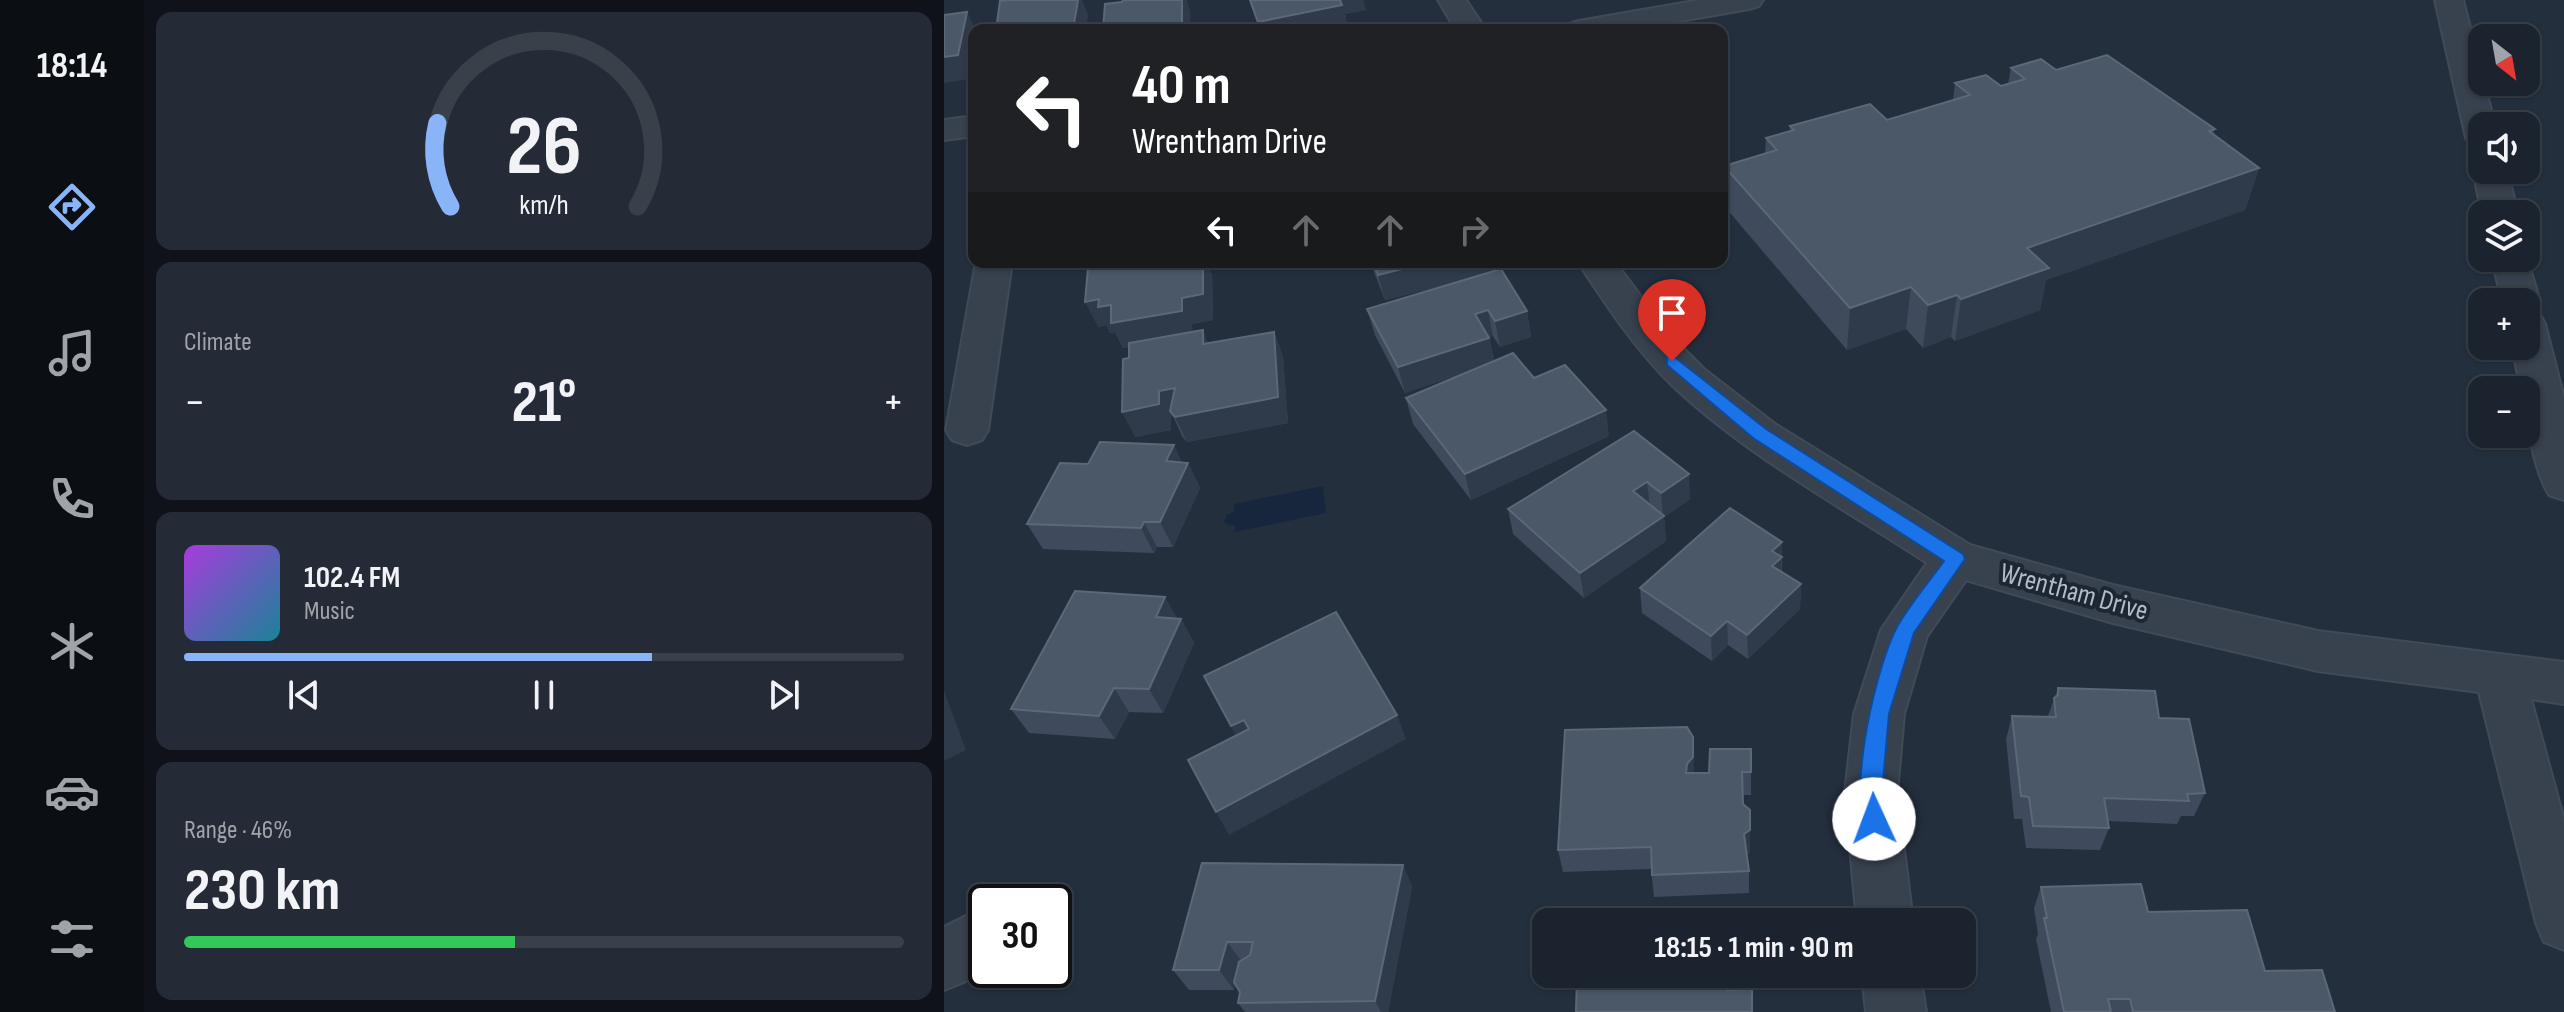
<!DOCTYPE html>
<html lang="en">
<head>
<meta charset="utf-8">
<style>
	:root { --surface:#1b232e; --page:#242b36; --text:#f1f3f6; --muted:#a0a4aa; --line:#39404a; --accent:#8ab4f8 }
	body { margin:0; font-family:"Sofia Sans Condensed",sans-serif; background:var(--page); color:var(--text); height:100vh; display:flex; flex-direction:column; font-size:30px; white-space:nowrap }
	* { box-sizing:border-box; margin:0 }
	p { font-size:26px; color:var(--muted) }
	.icon { flex:none; width:44px; height:44px; fill:none; stroke:currentColor; stroke-width:2; stroke-linecap:round; stroke-linejoin:round }
	.map { position:relative; flex:1; overflow:hidden }
	.sheet { display:flex; flex-direction:column; gap:12px; padding:12px; background:#0f1319; width:800px }
	.sheet>* { flex:none }
	.guide { position:absolute; left:24px; top:24px; width:760px; height:244px; border-radius:16px; box-shadow:0 2px 6px #0004,0 0 0 2px var(--line); background:#202124; color:#fff; overflow:hidden }
	.needle { width:52px; rotate:149deg }
	.fabs { position:absolute; left:1524px; top:24px; display:grid; gap:16px }
	.fabs a { display:grid; place-items:center; width:72px; height:72px; border-radius:16px; background:var(--surface); box-shadow:0 2px 6px #0004,0 0 0 2px var(--line); font-size:40px }
	.speed { position:absolute; left:24px; top:884px; display:flex; gap:16px; font-size:40px; font-weight:700; text-align:center }
	.speed>* { display:grid; place-content:center; width:104px; height:104px; border-radius:50%; background:var(--surface); box-shadow:0 2px 6px #0004,0 0 0 2px var(--line); line-height:1 }
	.speed .limit { border:4px solid #111; border-radius:12px; background:#fff; color:#111 }
	.pin { position:absolute; display:grid; place-items:center; width:68px; height:68px; color:#fff; margin:-82px -34px; border-radius:50% 50% 50% 0; rotate:-45deg; box-shadow:0 0 8px #0007 }
	.pin .icon { rotate:45deg }
	.me { position:absolute; width:88px; margin:-44px; rotate:358deg; stroke-linejoin:round; filter:drop-shadow(0 0 6px #0008) }
	.turn { display:flex; align-items:center; gap:28px; height:168px; padding:0 32px; font-size:36px }
	.turn .icon { width:104px; height:104px; stroke-width:2.5 }
	.turn b { display:block; font-size:56px; line-height:68px }
	.lanes { display:flex; align-items:center; height:76px; padding:0 32px; background:#0003; justify-content:center; gap:40px; direction:ltr }
	.lanes .off { opacity:.35 }
	.big { font-size:60px; font-weight:700; line-height:1.1 }
	.sheet .card { flex:1; display:flex; flex-direction:column; justify-content:center; gap:12px; min-width:0; padding:0 28px; border-radius:16px; background:var(--page) }
	.sheet .dial { align-items:center; gap:0 }
	.dial svg { height:208px; overflow:visible; fill:none; stroke:var(--line); stroke-width:7; stroke-linecap:round; text-anchor:middle }
	.dial text { fill:var(--text); stroke:none }
	.song { display:flex; align-items:center; gap:24px }
	.cover { width:96px; height:96px; border-radius:12px; background:linear-gradient(135deg,hsl(280 70% 55%),hsl(190 70% 35%)) }
	.played { height:8px; border-radius:4px; background:linear-gradient(90deg,var(--accent) 65%,var(--line) 65%) }
	.keys { display:flex; justify-content:space-around; direction:ltr }
	.heat { display:flex; justify-content:space-between; align-items:center; font-size:44px; direction:ltr }
	.charge { height:12px; border-radius:6px; background:linear-gradient(90deg,#34c759 46%,var(--line) 0) }
	.trip { position:absolute; left:588px; top:908px; width:444px; height:80px; border-radius:16px; background:var(--surface); box-shadow:0 2px 6px #0004,0 0 0 2px var(--line); font-weight:700; line-height:80px; text-align:center }
	main { display:flex; flex:1; min-height:0 }
	.tabs { display:flex; flex-direction:column; width:144px; justify-content:space-around; align-items:center; background:#0b0e12; color:var(--muted) }
	.tabs .icon { width:56px; height:56px }
	.tabs .current { color:var(--accent) }
	.tabs b { font-size:36px; color:var(--text) }
	.map>svg:first-child { display:block }
</style>
</head>
<body>
<main>
<nav class="tabs">
<b>18:14</b>
<svg class="icon current" aria-label="directions" viewBox="0 0 24 24"><path d="M12 3l9 9-9 9-9-9zM9 14v-3h6M13 9l2 2-2 2"/></svg>
<svg class="icon" aria-label="music" viewBox="0 0 24 24"><path d="M9 18V5l10-2v13"/><circle cx="6" cy="18" r="3"/><circle cx="16" cy="16" r="3"/></svg>
<svg class="icon" aria-label="phone" viewBox="0 0 24 24"><path d="M5 4h4l2 5-3 2q2 4 5 5l2-3 5 2v4C11 20 4 13 5 4z"/></svg>
<svg class="icon" aria-label="climate" viewBox="0 0 24 24"><path d="M12 3v18M4 7l16 10M4 17L20 7"/></svg>
<svg class="icon" aria-label="car" viewBox="0 0 24 24"><path d="M5 17H2v-5l4-1 3-4h7l3 4 3 1v5h-3M9 17h6M6 11h13"/><circle cx="7" cy="17" r="2"/><circle cx="17" cy="17" r="2"/></svg>
<svg class="icon" aria-label="filters" viewBox="0 0 24 24"><path d="M4 7h16M4 17h16"/><circle cx="9" cy="7" r="2"/><circle cx="15" cy="17" r="2"/></svg>
</nav>
<section class="sheet">
<div class="card dial"><svg viewBox="0 0 100 80">
<path d="M14 69A42 42 0 1 1 86 69"/>
<path d="M14 69A42 42 0 0 1 9 37" stroke="#8ab4f8"/>
<text x="50" y="56" font-size="32" font-weight="700">26</text>
<text x="50" y="72" font-size="11">km/h</text>
</svg></div>
<div class="card"><p>Climate</p>
<div class="heat"><a>−</a><b class="big">21°</b><a>+</a></div>
</div>
<div class="card">
<div class="song"><i class="cover"></i><div><b>102.4 FM</b><p>Music</p></div></div>
<div class="played"></div>
<div class="keys"><svg class="icon" aria-label="previous" viewBox="0 0 24 24"><path d="M18 5L8 12l10 7zM5 5v14"/></svg><svg class="icon" aria-label="pause" viewBox="0 0 24 24"><path d="M8 5v14M16 5v14"/></svg><svg class="icon" aria-label="next" viewBox="0 0 24 24"><path d="M6 5l10 7-10 7zM19 5v14"/></svg></div>
</div>
<div class="card"><p>Range · 46%</p><b class="big">230 km</b><div class="charge"></div></div>
</section>
<div class="map">
<svg width="1620" height="1012" viewBox="0 0 1620 1012">
	<rect width="100%" height="100%" fill="#242f3e"/>
	<!-- water -->
	<path fill="#17263c" d="M379 486 382 513 291 532V525H284L280 521 283 515 290 511V504Z"/>
	<g fill="none" stroke-linecap="round" stroke-linejoin="round">
		<!-- minor casing -->
		<g stroke="#414a57" stroke-width="4">
			<g id="minor">
				<path d="M494 0H522L542 30H512Z"/>
				<path d="M756 0H819L815 6 805 9 685 30H620L625 24 635 21Z"/>
				<path d="M1491 0H1519L1551 126H1538V148L1526 145 1522 138Z"/>
				<path d="M30 116V136L0 140V120Z"/>
				<path d="M1538 162V170H1563L1574 214H1538L1529 170Z"/>
				<path d="M1582 255 1596 302 1590 311 1584 312 1596 315 1601 324 1620 398V500L1605 495C1589 467 1582 423 1582 390H1577L1568 346H1582V302H1558L1548 258H1582Z"/>
				<path d="M32 262H68L44 430 38 440 23 445 8 440 2 430Z"/>
				<path d="M634 262H671L725 334 760 369 831 424 1026 545 1169 585 1374 631 1620 662V704L1587 699 1620 820V950L1600 942 1592 923 1535 692 1374 671 1169 623 1022 580 983 636 960 714 953 793 969 922H913L901 793 910 714 937 630 983 563C899 508 805 457 731 388 693 352 663 306 634 262Z"/>
				<path d="M30 912 42 917V966L20 982 0 990V927Z"/>
				<path d="M918 974H976L982 1012H922Z"/>
			</g>
		</g>
		<!-- minor -->
		<use href="#minor" fill="#38414e" fill-rule="evenodd"/>
	</g>
	<!-- wall -->
	<g fill="#3f4b5c">
		<path d="M305 0H419L422 10 401 14 404 29 399 30H316Z"/>
		<path d="M1067 68 1112 70 1271 129 1269 134 1315 168 1301 210 1102 280 1096 310 1011 341 1007 337 979 348 962 329 903 350 781 207 780 166 821 154 822 138 846 131V126L943 120 1009 100 1011 83 1057 86 1064 84Z"/>
		<path d="M180 262H263L268 275 269 320 248 324V332L264 343 330 332 339 357 344 423 243 442 238 436 229 416 227 417V430L191 437 185 347 179 348 171 332 166 333 163 325 154 327Z"/>
		<path d="M426 262H545L547 272 583 311 587 337 556 347 549 336 545 337 550 361 590 378 665 436 527 500 469 424 462 398 523 372 461 393 431 335 423 309 517 281 441 300Z"/>
		<path d="M690 431 746 499 720 517 722 541 640 598 569 534 564 509Z"/>
		<path d="M244 463 256 488 229 547H213L210 553 99 549 83 524 144 464Z"/>
		<path d="M838 542V572L857 584 856 609 804 659 784 645 768 661 698 613 696 588Z"/>
		<path d="M233 619H237L250 643 219 713 185 712 171 739 85 733 67 709Z"/>
		<path d="M1114 688 1215 718 1261 793 1250 816H1237L1233 824 1164 821 1165 828 1156 850 1082 848 1078 819H1070L1062 739 1068 716H1104Z"/>
		<path d="M749 737 750 773H765L807 749V795H799V804L806 810V852L803 855 805 871V893L710 897 707 869 619 872 614 850Z"/>
		<path d="M258 863 459 865 468 887 444 1012H301L294 1003 296 992 291 984 290 990H245L229 970Z"/>
		<path d="M1097 887 1204 912 1321 971 1391 1012H1107L1092 939 1094 934 1090 908Z"/>
		<path d="M633 974H790V983H784V990Z"/>
	</g>
	<!-- shaded-wall -->
	<g fill="#2f3b4b">
		<path d="M134 0H138L144 15 142 30H100Z"/>
		<path d="M238 0H243L246 11 247 30H223Z"/>
		<path d="M394 0H419L422 10 401 14 404 29 399 30H317L314 22Z"/>
		<path d="M23 12 32 30H30V59L26 79 0 83V57Z"/>
		<path d="M182 26 184 30H160L159 29Z"/>
		<path d="M1315 168 1301 210 1102 280 1096 310 1011 341 1017 299 1083 248Z"/>
		<path d="M259 262H263L268 275 269 320 248 324 249 336 179 348 171 332 166 333 163 325 154 327 141 302 155 299 238 298Z"/>
		<path d="M486 262H545L547 274 441 300 434 275Z"/>
		<path d="M967 287 962 329 903 350 906 308Z"/>
		<path d="M1013 295 1007 337 979 348 984 305Z"/>
		<path d="M544 310 549 336 537 340 531 314Z"/>
		<path d="M583 311 587 337 556 347 551 321Z"/>
		<path d="M259 330 269 356 259 344Z"/>
		<path d="M330 332 339 357 344 423 243 442 231 417Z"/>
		<path d="M545 338 550 364 461 393 454 367Z"/>
		<path d="M231 388 226 411 229 416 227 417V430L191 437 178 412 215 391Z"/>
		<path d="M662 410 665 436 527 500 521 474Z"/>
		<path d="M230 445 241 469 244 463 256 488 229 547 216 522 222 461Z"/>
		<path d="M745 474 746 499 720 517 722 541 640 598 636 573 719 517 717 493Z"/>
		<path d="M703 482 706 507 689 491Z"/>
		<path d="M200 522 213 547 210 553 197 528Z"/>
		<path d="M838 542 837 582 828 591V551Z"/>
		<path d="M857 584 856 609 804 659 803 635Z"/>
		<path d="M221 597 235 621 212 617Z"/>
		<path d="M237 619 250 643 219 713 205 689Z"/>
		<path d="M783 621 784 645 768 661 767 636Z"/>
		<path d="M170 688 185 712 171 739 155 716Z"/>
		<path d="M0 691 22 750 0 761Z"/>
		<path d="M453 715 462 739 285 835 272 812Z"/>
		<path d="M300 720 312 743 300 750 287 726Z"/>
		<path d="M749 737 750 761V780L742 773 743 764Z"/>
		<path d="M806 830V852L801 857 800 834Z"/>
		<path d="M459 865 468 887 444 1012H437L431 1001Z"/>
		<path d="M283 942 298 962 290 990 275 970Z"/>
	</g>
	<!-- building -->
	<g fill="#4b5868" stroke="#5c6777" stroke-width="2">
		<path d="M66 0H134L130 24 100 30H52L56 1Z"/>
		<path d="M179 0H238V23L226 24 225 30H182V26L159 29 161 4 178 2Z"/>
		<path d="M306 0H396L398 5 314 22Z"/>
		<path d="M23 12 14 55 0 57V15Z"/>
		<path d="M1163 55 1271 129 1265 131 1315 168 1083 248 1105 268 1017 299 1013 295 984 305 967 287 906 308 780 166 833 150 822 138 850 130 846 126 926 104 943 120 1026 95 1011 83 1042 75 1057 86 1081 79 1067 68 1097 59 1112 70Z"/>
		<path d="M180 262H259V294L238 298V311L167 323V305L154 307 155 299 141 302 144 268Z"/>
		<path d="M429 262H486L434 275Z"/>
		<path d="M557 269 583 311 551 321 544 310 531 314 545 338 454 367 423 309Z"/>
		<path d="M259 330V344L330 332 334 397 231 417 226 411 231 388 215 391V404L178 412 179 359 185 358V343Z"/>
		<path d="M569 353 590 378 621 365 662 410 521 474 462 398Z"/>
		<path d="M690 431 745 474 717 493 703 482 689 491 720 516 636 573 564 509Z"/>
		<path d="M156 442 230 445 222 461 244 463 216 522H200L197 528 83 524 116 463 144 464Z"/>
		<path d="M786 508 838 542 828 551 838 557 828 566 857 584 803 635 783 621 767 636 696 588Z"/>
		<path d="M131 591 221 597 212 617 237 619 205 689 170 688 155 716 67 709Z"/>
		<path d="M392 612 453 715 272 812 244 760 305 729 300 720 287 726 260 676Z"/>
		<path d="M1114 688 1211 691 1215 718 1245 719 1261 793 1243 794 1245 801 1160 798 1165 828 1089 826 1085 797 1077 796 1068 716 1112 717 1110 698 1114 695Z"/>
		<path d="M743 727 749 737V757L743 764 742 773H765L766 749H807V772H798L799 804 806 810V830L800 834 805 871 708 875 707 847 614 850 621 730Z"/>
		<path d="M258 863 459 865 431 1001 294 1003 296 992 290 982 295 962 306 955 309 942H283L275 970H229Z"/>
		<path d="M1197 884 1204 912 1303 910 1321 971 1378 970 1391 1012H1189L1186 999H1164L1167 1012H1120L1100 918H1103L1097 887Z"/>
		<path d="M633 974H783V990L808 989V1012H632Z"/>
	</g>
	<!-- route -->
	<path fill="#1a73e8" stroke="#114b97" stroke-width="2" d="M728 355 822 429 1019 554 1021 559 970 633 945 714 938 793 941 819 937 826 930 829 922 826C904 787 933 664 953 627 966 604 985 582 1000 561L809 438 723 365V357Z"/>
	<g text-anchor="middle" dominant-baseline="central" stroke-width="8" stroke-linejoin="round" paint-order="stroke">
		<!-- street labels -->
		<g font-size="28" fill="#b4bcc9" stroke="#1d2633">
			<text transform="translate(1130 592) rotate(15)">Wrentham Drive</text>
		</g>
	</g>
</svg>
<div class="fabs">
<a><svg class="needle" viewBox="-14 -14 28 28"><path d="M0-13l5 13h-10z" fill="#e53935"/><path d="M0 13l5-13h-10z" fill="#a0a4aa"/></svg></a>
<a><svg class="icon" aria-label="sound" viewBox="0 0 24 24"><path d="M4 9h4l5-4v14l-5-4H4zM17 9q2 3 0 6"/></svg></a>
<a><svg class="icon" aria-label="layers" viewBox="0 0 24 24"><path d="M12 4l9 5-9 5-9-5zM3 14l9 5 9-5"/></svg></a>
<a>+</a>
<a>−</a>
</div>
<div class="speed"><div class="limit">30</div></div>
<div class="pin" style="left:728px;top:361px;background:#d93025"><svg class="icon" aria-label="arrive" viewBox="0 0 24 24"><path d="M6 21V4h12l-3 4 3 4H6"/></svg></div>
<svg class="me" style="left:930px;top:819px" viewBox="-20 -20 40 40"><circle r="19" fill="#fff"/><path d="M0-13L10 11 0 6-10 11z" fill="#1a73e8"/></svg>
<div class="trip">18:15 · 1 min · 90 m</div>
<div class="guide">
<div class="turn"><svg class="icon" aria-label="left" viewBox="0 0 24 24"><path d="M17 20v-9H6M10 6l-5 5 5 5"/></svg><div><b>40 m</b>Wrentham Drive</div></div>
<div class="lanes"><svg class="icon" aria-label="left" viewBox="0 0 24 24"><path d="M17 20v-9H6M10 6l-5 5 5 5"/></svg><svg class="icon off" aria-label="ahead" viewBox="0 0 24 24"><path d="M12 20V5M6 11l6-6 6 6"/></svg><svg class="icon off" aria-label="ahead" viewBox="0 0 24 24"><path d="M12 20V5M6 11l6-6 6 6"/></svg><svg class="icon off" aria-label="right" viewBox="0 0 24 24"><path d="M7 20v-9h11M14 6l5 5-5 5"/></svg></div>
</div>
</div>
</main>
</body>
</html>
